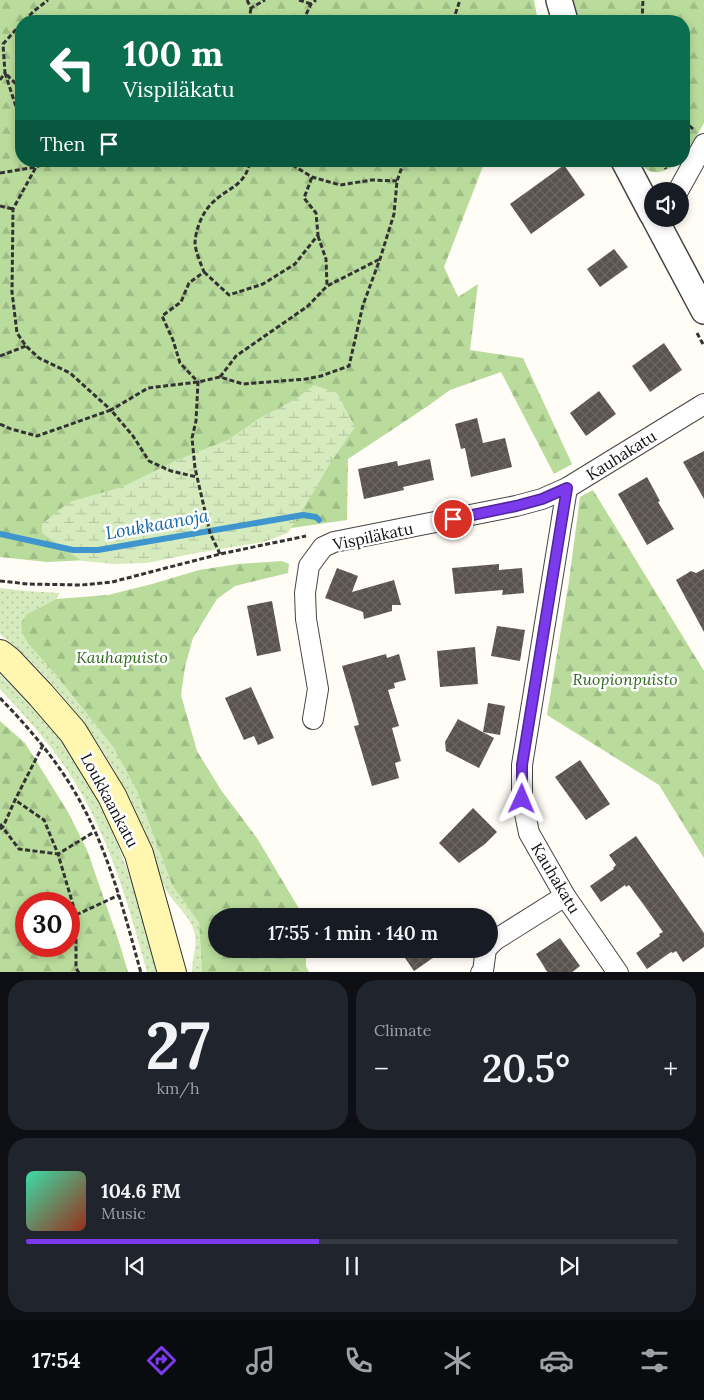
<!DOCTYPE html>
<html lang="en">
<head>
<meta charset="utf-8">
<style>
	:root { --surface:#171b24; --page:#20242c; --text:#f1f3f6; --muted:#9ea1a6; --line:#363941; --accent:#7c3aed }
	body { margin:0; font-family:Lora,serif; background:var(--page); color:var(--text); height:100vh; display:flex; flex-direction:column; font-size:19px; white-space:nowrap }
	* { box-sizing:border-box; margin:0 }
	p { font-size:16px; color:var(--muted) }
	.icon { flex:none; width:28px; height:28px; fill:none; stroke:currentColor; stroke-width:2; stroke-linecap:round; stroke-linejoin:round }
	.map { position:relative; height:972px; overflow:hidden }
	.sheet { display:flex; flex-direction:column; gap:8px; padding:8px; background:#0d0f14; flex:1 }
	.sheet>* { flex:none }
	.hud { position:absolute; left:15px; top:15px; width:675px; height:152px; border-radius:20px; box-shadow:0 2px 8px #0003; background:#0b6e4f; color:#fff; overflow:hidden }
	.fabs { position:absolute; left:644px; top:182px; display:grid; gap:10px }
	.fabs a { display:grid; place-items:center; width:45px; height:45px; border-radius:50%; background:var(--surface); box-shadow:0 2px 8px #0003; font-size:25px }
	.speed { position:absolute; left:15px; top:892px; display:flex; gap:10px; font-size:25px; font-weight:700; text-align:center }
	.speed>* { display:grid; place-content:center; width:65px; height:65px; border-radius:50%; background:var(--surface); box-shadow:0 2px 8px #0003; line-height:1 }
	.speed .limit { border:8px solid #d22; background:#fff; color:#111 }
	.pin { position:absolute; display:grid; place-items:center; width:42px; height:42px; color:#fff; margin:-21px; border:2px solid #fff; border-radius:50%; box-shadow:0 1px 5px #0007 }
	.me { position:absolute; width:55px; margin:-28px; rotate:1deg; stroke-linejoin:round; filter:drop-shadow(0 0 4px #0008) }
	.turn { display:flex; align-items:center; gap:18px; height:105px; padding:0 25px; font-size:22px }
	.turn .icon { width:65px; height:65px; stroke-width:2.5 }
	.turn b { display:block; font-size:35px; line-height:42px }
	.then { display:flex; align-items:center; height:48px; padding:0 25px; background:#0003; gap:10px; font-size:19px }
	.big { font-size:38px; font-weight:600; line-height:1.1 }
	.sheet .widget { flex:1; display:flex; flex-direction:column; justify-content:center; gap:8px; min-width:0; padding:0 18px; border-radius:20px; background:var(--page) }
	.sheet .dial { align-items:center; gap:0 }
	.dial b { font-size:65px; line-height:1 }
	.song { display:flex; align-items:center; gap:15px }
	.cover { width:60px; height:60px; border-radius:8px; background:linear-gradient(135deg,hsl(160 70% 55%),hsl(10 70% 35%)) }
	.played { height:5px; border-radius:2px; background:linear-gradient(90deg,var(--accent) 45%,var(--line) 45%) }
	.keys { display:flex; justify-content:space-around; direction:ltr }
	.heat { display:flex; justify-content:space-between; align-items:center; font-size:28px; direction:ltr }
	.sheet .tiles { flex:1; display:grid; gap:8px; grid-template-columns:1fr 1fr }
	.widget:last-child { grid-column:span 2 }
	.trip { position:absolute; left:208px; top:908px; width:290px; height:50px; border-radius:25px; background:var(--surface); box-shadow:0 2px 8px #0003; font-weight:600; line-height:50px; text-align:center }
	.tab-bar { display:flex; height:80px; justify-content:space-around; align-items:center; background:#090b0e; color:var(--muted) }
	.tab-bar .icon { width:35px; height:35px }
	.tab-bar .selected { color:var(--accent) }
	.tab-bar b { font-size:22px; color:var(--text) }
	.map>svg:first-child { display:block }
</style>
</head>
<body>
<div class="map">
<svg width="704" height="973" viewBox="0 0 704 973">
	<defs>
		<pattern id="green-dots" width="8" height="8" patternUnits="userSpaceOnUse" patternTransform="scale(1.25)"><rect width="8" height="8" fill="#d5ebbd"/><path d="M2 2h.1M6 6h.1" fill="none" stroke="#b6c8a1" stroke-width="1.8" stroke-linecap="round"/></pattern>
		<pattern id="forest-firs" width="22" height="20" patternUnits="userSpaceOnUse" patternTransform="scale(1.25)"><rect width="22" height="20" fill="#b9dc9c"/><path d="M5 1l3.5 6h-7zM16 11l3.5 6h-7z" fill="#9ebc85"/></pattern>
		<pattern id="wetland-marsh" width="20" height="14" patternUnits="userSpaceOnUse" patternTransform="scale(1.25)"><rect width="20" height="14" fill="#d5ebbd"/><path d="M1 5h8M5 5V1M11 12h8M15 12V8" fill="none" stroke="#b6c8a1"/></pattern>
		<pattern id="building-cross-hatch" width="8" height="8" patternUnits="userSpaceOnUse" patternTransform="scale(1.25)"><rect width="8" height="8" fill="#5a524d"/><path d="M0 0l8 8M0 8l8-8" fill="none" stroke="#6d6662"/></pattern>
	</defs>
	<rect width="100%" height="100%" fill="#fffdf5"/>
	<!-- green -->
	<g fill="url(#green-dots)">
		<path d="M0 588 26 591 60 593 56 599 26 616 29 645 56 675 114 748 137 791 172 885 199 923 202 972H192C192 960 197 947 195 935 192 916 173 904 165 888 158 873 153 857 148 842 141 824 133 806 125 790 98 735 48 672 0 634Z"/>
		<path d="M0 674C23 698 47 721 66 748 115 815 136 895 160 972H147C129 907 110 839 74 781 53 747 27 718 0 689Z"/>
	</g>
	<!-- forest -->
	<g fill="url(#forest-firs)" fill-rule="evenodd">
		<path d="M0 0H534L538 21H21V161H485L444 267 458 297 478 284 470 350 523 358 572 464 554 474 501 372 450 390 428 406 348 459 347 520 291 528 109 559 47 562 0 557Z"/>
		<path d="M568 0H704V123L684 158V21H575Z"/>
		<path d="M640 161H682C668 170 650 181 640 161Z"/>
		<path d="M593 490 704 671V858L659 785 547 715 569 581 580 497Z"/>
		<path d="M282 561 289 564 288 573 235 586 217 599 193 638 185 667 181 695 197 751 221 790 257 838 301 912V916H216V949H306V966L309 972H202L199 923 172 885 137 791 114 748 56 675 29 645 22 632 21 623 26 615 56 599 108 595 152 584 199 570 238 564Z"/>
		<path d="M0 721 25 743 68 812 87 850 119 942 128 972H0ZM26 904H69V946H26Z"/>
	</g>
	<!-- wetland -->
	<path fill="url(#wetland-marsh)" d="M314 385 337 393 355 427 329 465 316 488 288 533 264 542 196 553 147 563 115 564 82 561 42 533V524L69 502 122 487 177 460 228 440 258 419 296 399Z"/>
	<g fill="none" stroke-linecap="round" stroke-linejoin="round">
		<!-- stream -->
		<path stroke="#3f96cf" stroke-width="6" d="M0 534 73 550H98L303 515 316 517 319 520"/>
	</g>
	<!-- building -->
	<g fill="url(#building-cross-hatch)">
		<path d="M564 165 585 195 531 234 510 204Z"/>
		<path d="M614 249 628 267 600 287 587 269Z"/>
		<path d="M664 343 682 370 650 392 632 366Z"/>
		<path d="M599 391 616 414 586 436 570 413Z"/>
		<path d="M477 418 483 443 505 438 512 467 471 477 465 448 461 449 455 424Z"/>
		<path d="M704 451V499L683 462Z"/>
		<path d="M430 459 434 480 403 487 404 490 364 499 358 469 397 461 398 466Z"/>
		<path d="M647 477 660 501 658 502 674 529 647 545 618 494Z"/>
		<path d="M499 564V570L522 568 524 593 502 595 503 590 455 594 452 568Z"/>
		<path d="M337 568 358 576 352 592 394 580 401 605H392V611L364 619 363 612 325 598Z"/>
		<path d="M704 569V632L676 580 691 571 696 573Z"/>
		<path d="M272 601 281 651 257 656 247 606Z"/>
		<path d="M497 626 525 630 520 661 491 656Z"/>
		<path d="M475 647 478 684 440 687 437 651Z"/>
		<path d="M386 654 387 658 399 654 406 680 394 683 395 688 388 690 399 726 392 728 401 761 395 763 399 778 372 786 354 726 359 725 342 666Z"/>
		<path d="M251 687 274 738 258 745 254 736 244 740 225 698Z"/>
		<path d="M488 703 505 706 500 735 483 732Z"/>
		<path d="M458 719 494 738 479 768 446 751 445 742Z"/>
		<path d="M580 760 610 804 586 820 555 777Z"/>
		<path d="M473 808 497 832 485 844 459 863 439 843Z"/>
		<path d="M636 836 704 933V947L683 962 676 951 673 953 671 952 647 969 636 953 660 936 659 934 663 932 646 908 629 885 626 887 625 885 601 902 590 886 614 869 613 868 616 865 609 855Z"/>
		<path d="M560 938 580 966 571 973H548L536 954Z"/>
		<path d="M412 949H446L414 971 403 955Z"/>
	</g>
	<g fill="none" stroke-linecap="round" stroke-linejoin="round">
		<!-- minor casing -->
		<g stroke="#444" stroke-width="22">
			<g id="minor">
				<path d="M678 191 704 144"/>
				<path d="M567 488 522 765V799L529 833 565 896 618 973"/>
				<path d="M313 719 318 689 306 619 305 593 309 566 323 547 334 542 516 506 542 499 567 488 704 404"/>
				<path d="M489 946 495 940 565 896"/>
				<path d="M481 973 483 971 486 949"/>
			</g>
		</g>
		<!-- tertiary casing -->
		<g stroke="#444" stroke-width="28">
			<g id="tertiary">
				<path d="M559 0 565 21"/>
				<path d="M624 161 652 214"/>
				<path d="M655 219 704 311"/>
			</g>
		</g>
		<!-- secondary casing -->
		<g stroke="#333" stroke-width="30">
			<path id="secondary" d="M0 654 9 661 41 695 73 732 112 796 139 854 172 973"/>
		</g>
		<!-- path -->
		<g stroke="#333" stroke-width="3" stroke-dasharray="5 2.5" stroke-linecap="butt">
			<path d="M247 0 251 8 265 0"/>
			<path d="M299 0 311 4"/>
			<path d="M24 21 34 11 48 0"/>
			<path d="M249 21 251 8"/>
			<path d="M303 21 311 4 316 0"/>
			<path d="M453 21 460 0"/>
			<path d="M642 21 643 0"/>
			<path d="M0 80 5 73 3 44 21 24"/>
			<path d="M21 89 5 73 21 122"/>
			<path d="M684 121 693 129"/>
			<path d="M34 161 36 167 13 209 12 292 17 333 26 346 39 358 70 373 111 410 148 388 198 382 220 377 243 384 306 379 321 376 349 366 363 305 380 259 394 214 397 181 404 161"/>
			<path d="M286 161 312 177 340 185 372 180 397 181"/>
			<path d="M662 161 666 169"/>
			<path d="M0 173 36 167 51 161"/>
			<path d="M0 206 13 209"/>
			<path d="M318 236 326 259 327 286"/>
			<path d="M204 272 229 295 263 284 295 264 318 235 316 213 304 198 312 177"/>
			<path d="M697 333 704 346"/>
			<path d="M0 356 26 346"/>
			<path d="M220 377 236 356 308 306 327 286 380 259"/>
			<path d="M0 424 11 429 37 436 111 410 133 436 149 461 171 471 197 477"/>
			<path d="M220 554 210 533 195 468 192 438 196 421 198 382 180 363 173 340 162 316 181 302 189 283 204 272C201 264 195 251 195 242 196 229 202 213 212 203 227 188 246 186 250 161"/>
			<path d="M0 581 28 584 81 585 112 582 220 554 306 536"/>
			<path d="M0 698C31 730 60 764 81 803 110 856 125 915 141 973"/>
			<path d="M0 824 19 849 58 854 44 820 15 800"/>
			<path d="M0 829 3 827 15 800 43 745"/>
			<path d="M76 915 119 895"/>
			<path d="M79 973 76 968V915L58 854 94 832"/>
		</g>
		<!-- minor -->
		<use href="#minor" stroke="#fff" stroke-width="20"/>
		<!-- tertiary -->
		<use href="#tertiary" stroke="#fff" stroke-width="25"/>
		<!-- secondary -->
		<use href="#secondary" stroke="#fff6b0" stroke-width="28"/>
	</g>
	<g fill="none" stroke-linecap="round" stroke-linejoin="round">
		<!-- route casing -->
		<g stroke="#51269a" stroke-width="12">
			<path id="route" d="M453 519 516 506 542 499 567 488 522 765V799"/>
		</g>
		<!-- route -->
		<use href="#route" stroke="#7c3aed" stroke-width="9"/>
	</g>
	<g text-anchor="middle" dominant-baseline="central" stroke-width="5" stroke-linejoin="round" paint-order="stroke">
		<!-- street labels -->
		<g font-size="16" fill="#111" stroke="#fff">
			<text transform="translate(621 455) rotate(-32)">Kauhakatu</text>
			<text transform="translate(373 536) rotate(-12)">Vispiläkatu</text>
			<text transform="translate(110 800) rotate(62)">Loukkaankatu</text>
			<text transform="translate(556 878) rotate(59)">Kauhakatu</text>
		</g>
		<!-- park labels -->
		<g font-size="16" font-style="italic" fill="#2f6b1f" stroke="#fff">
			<text x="122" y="657">Kauhapuisto</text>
			<text x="625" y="679">Ruopionpuisto</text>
		</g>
		<!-- water labels -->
		<g font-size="18" font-style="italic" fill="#1768a6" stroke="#fff">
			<text transform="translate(157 524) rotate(-10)">Loukkaanoja</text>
		</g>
	</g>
</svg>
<div class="fabs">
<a><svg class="icon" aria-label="sound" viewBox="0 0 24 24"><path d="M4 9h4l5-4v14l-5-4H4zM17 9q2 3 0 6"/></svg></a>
</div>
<div class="speed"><div class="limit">30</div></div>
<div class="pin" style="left:453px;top:519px;background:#d93025"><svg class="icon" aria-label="arrive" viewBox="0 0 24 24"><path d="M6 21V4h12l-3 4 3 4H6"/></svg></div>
<svg class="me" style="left:522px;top:799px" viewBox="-20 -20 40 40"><path d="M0-17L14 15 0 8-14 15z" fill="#7c3aed" stroke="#fff" stroke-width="4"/></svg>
<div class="trip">17:55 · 1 min · 140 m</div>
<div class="hud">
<div class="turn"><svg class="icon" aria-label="left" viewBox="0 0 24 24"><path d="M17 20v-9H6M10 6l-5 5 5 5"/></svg><div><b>100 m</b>Vispiläkatu</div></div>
<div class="then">Then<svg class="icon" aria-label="arrive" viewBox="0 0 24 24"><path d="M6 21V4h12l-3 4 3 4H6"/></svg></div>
</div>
</div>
<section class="sheet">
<div class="tiles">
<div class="widget dial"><b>27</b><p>km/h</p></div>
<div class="widget"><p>Climate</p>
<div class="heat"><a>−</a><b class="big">20.5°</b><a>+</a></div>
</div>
<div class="widget">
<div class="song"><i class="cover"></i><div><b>104.6 FM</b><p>Music</p></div></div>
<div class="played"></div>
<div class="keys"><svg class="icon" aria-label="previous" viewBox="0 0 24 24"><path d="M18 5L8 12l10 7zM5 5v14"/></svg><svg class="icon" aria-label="pause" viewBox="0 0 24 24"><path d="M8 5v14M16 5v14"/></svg><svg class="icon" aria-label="next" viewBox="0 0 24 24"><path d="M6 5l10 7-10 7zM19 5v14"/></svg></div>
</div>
</div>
</section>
<nav class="tab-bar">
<b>17:54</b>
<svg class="icon selected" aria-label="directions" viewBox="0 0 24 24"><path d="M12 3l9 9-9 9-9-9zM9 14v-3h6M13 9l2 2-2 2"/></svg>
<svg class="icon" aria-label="music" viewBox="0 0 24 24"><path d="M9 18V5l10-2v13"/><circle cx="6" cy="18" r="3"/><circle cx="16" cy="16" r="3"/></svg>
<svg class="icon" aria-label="phone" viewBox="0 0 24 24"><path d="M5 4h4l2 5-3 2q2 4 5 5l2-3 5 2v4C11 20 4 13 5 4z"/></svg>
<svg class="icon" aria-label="climate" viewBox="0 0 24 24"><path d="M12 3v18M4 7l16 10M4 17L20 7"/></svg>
<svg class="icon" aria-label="car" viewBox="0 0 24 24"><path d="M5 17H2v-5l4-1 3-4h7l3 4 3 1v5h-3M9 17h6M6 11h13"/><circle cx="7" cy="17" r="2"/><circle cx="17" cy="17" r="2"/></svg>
<svg class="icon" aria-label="filters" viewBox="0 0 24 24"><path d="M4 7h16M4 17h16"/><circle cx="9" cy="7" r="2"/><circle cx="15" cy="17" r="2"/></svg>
</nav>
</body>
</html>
